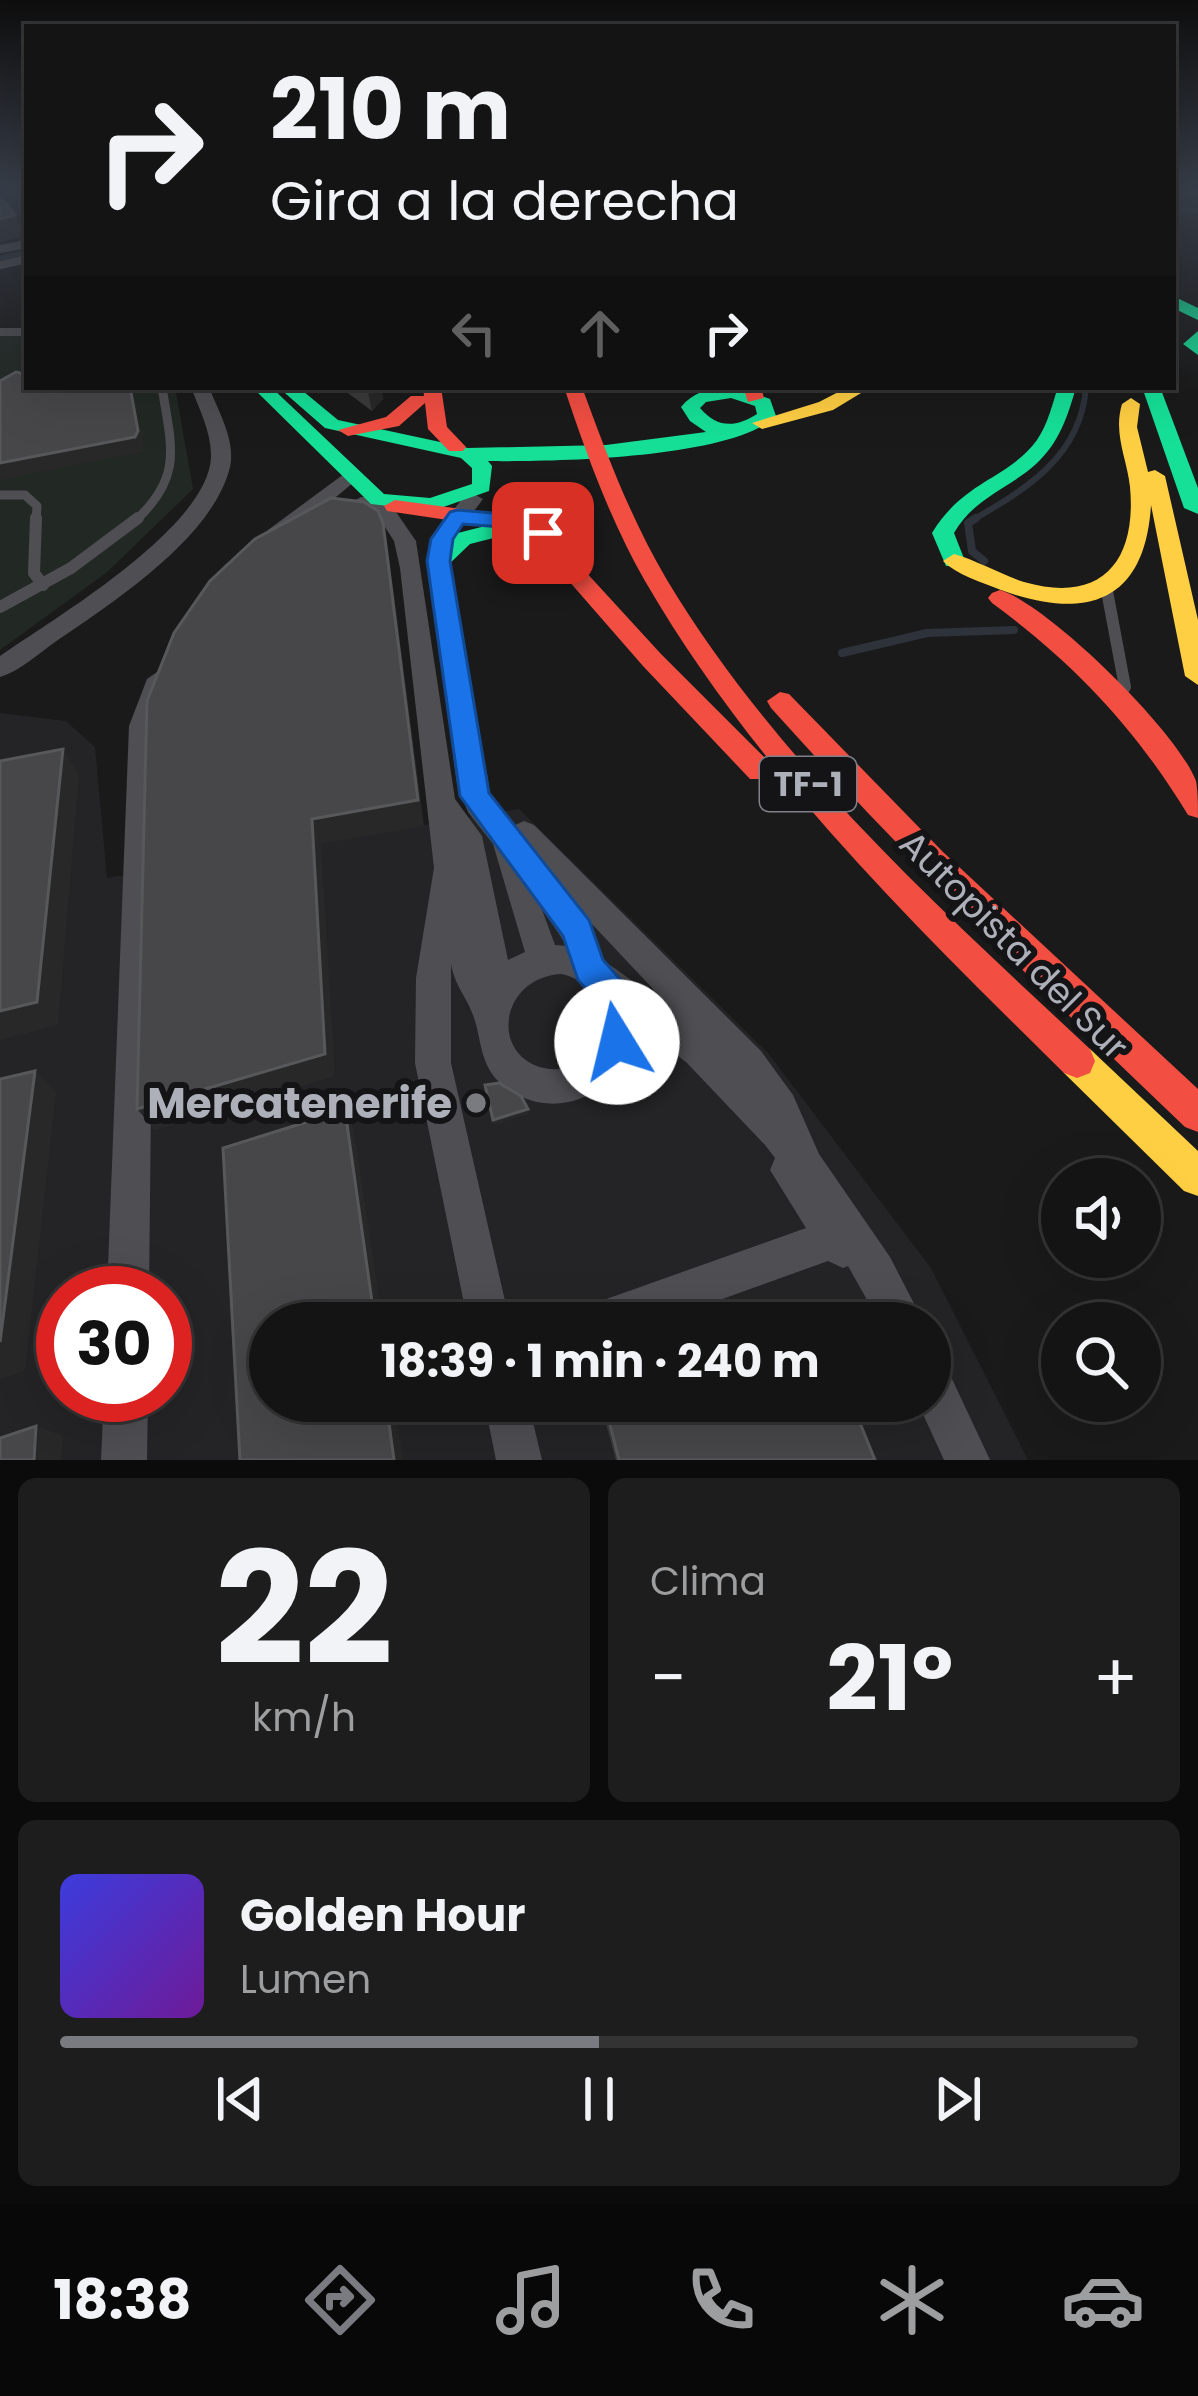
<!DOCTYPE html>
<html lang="es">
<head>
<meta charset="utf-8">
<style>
	:root { --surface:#141414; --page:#1d1d1d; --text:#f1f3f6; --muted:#9d9ea0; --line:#333334; --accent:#7a7b81 }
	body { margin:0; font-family:Poppins,sans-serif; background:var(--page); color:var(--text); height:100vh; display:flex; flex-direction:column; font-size:45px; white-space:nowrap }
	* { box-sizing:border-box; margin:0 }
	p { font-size:39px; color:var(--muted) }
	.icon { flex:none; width:66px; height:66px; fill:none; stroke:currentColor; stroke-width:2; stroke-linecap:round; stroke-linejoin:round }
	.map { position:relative; height:1460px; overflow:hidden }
	.sheet { display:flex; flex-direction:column; gap:18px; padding:18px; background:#0b0b0b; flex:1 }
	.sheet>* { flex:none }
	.banner { position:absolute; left:24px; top:24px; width:1152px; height:366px; border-radius:0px; box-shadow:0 12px 48px #0002,0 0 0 3px var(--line); background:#141414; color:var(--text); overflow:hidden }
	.buttons { position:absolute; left:1041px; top:1158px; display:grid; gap:24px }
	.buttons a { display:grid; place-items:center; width:120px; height:120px; border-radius:50%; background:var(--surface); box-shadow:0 12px 48px #0002,0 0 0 3px var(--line); font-size:60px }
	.speed { position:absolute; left:36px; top:1266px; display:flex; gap:24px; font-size:60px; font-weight:700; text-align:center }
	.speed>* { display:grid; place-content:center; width:156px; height:156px; border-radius:50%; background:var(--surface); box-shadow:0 12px 48px #0002,0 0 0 3px var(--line); line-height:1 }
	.speed .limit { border:18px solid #d22; background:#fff; color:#111 }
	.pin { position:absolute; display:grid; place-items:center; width:102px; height:102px; color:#fff; margin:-51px; border-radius:24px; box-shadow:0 6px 18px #0006 }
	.me { position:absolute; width:132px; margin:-66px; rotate:351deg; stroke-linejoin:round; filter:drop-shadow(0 0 9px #0008) }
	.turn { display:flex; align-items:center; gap:42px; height:252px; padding:0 48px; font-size:54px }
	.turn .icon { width:156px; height:156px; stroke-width:2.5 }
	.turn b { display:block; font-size:84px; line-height:102px }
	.lanes { display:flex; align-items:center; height:114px; padding:0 48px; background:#0003; justify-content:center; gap:60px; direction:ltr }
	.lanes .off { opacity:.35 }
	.big { font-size:90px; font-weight:700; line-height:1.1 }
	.sheet .widget { flex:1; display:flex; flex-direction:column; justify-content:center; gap:18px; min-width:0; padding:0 42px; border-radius:18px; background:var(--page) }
	.sheet .dial { align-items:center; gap:0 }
	.dial b { font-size:156px; line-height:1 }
	.song { display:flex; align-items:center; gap:36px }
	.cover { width:144px; height:144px; border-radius:18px; background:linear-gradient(135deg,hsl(240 70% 55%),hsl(280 70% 35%)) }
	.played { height:12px; border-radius:6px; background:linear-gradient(90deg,var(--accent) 50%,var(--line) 50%) }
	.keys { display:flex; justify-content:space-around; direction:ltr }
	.heat { display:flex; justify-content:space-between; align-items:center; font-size:66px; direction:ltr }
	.sheet .tiles { flex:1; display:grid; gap:18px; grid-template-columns:1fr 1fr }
	.widget:last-child { grid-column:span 2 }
	.trip { position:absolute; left:249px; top:1302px; width:702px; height:120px; border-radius:60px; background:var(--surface); box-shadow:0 12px 48px #0002,0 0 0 3px var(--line); font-weight:700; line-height:120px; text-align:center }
	.tab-bar { display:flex; height:192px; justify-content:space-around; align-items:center; background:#080808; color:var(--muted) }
	.tab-bar .icon { width:84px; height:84px }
	.tab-bar .selected { color:var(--accent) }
	.tab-bar b { font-size:54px; color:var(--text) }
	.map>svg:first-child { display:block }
</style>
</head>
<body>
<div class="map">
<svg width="1198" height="1460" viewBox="0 0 1198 1460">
	<rect width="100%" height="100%" fill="#1a1a1a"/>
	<!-- built -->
	<path fill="#242426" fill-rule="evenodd" d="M0 713 66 721 95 747 107 878 519 809 768 1053 931 1268 1028 1460H0ZM63 1293H165V1395H63ZM270 1323H930V1401H270Z"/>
	<!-- green -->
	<path fill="#222924" d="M0 335 27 336V387H175L193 489 106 573 0 650Z"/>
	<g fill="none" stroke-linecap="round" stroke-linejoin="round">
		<!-- stream-far2 -->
		<g stroke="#2e333b" stroke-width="4.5">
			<path d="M1173 208 1198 211"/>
			<path d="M0 258 27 252"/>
		</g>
		<!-- stream-far1 -->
		<path stroke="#2e333b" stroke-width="6" d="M971 521C1026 489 1081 457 1086 387"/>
		<!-- stream -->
		<g stroke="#2e333b" stroke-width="8">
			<path d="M976 518 968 523 972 551 984 561"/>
			<path d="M842 653 927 633 1014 630"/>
		</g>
		<!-- lane-far2 -->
		<g stroke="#4f4f53" stroke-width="8">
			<path d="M0 249 27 244"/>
			<path d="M0 265 27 259"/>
			<path d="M0 332H27"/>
		</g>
		<!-- lane-far1 -->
		<g stroke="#4f4f53" stroke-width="9">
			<path d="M0 495H25L37 506 36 521"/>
			<path d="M135 521C184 476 171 446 162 387"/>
		</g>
		<!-- lane -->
		<g stroke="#4f4f53" stroke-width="12">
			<path d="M36 518 34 573 43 585"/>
			<path d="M1107 591 1125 687"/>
			<path d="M0 607 71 568 138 518"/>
		</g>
		<!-- street -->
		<g fill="#4f4f53" fill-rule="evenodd">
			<path d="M191 387H209C218 411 236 440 230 467 213 538 112 603 55 642 38 654 20 671 0 677V656C55 618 207 528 211 458 212 433 199 409 191 387Z"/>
			<path d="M352 468 362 474 359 478 284 540H268V530Z"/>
			<path d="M472 493 483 499 453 539 450 561 491 799 513 826 524 821 534 825 761 1051 793 1095 819 1154 890 1257 924 1323H880L848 1266 843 1268 828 1261 656 1323H577L583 1308 598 1302 806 1228 770 1170 775 1158 765 1145 687 1063 636 1022C633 1089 554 1131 500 1083 479 1063 482 1039 473 1015 466 996 455 986 451 964V1063L510 1323H468L415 1063 416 978 434 868 400 568 394 541 372 507 361 509 350 503 361 497 385 496 416 541 455 799 482 836 508 960 525 952 493 844 468 812 457 784 428 561 431 539 465 495ZM541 907 567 946 555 945ZM591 923 670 1007 604 961ZM561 974C623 986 607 1081 544 1068 490 1056 499 978 561 974Z"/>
			<path d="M160 670 173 679 155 726 149 1293H107L129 726 147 679Z"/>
			<path d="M930 1357 945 1364 990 1460H944L917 1401H930Z"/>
			<path d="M104 1395H148L147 1460H101Z"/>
			<path d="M484 1401H528L542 1460H496Z"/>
		</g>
		<!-- fast -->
		<g fill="#16e098" fill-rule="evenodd">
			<path d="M1173 296 1198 308V320L1173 308Z"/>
			<path d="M1198 331V355L1183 344Z"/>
			<path d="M252 387H271L384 494 430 498 472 484V468L461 458 325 428 278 387H298L338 420 468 448 606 445 706 432 690 421 681 407C705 379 738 388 770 399L776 416C733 459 550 462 488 461L492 466 489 491 432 511 371 504ZM731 398 755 406 757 414C735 428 717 428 700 408L706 402Z"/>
			<path d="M1058 387H1076C1068 416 1059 443 1036 464 1007 490 974 498 954 533L965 561 962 566H946L932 533C964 480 1007 480 1037 440 1048 424 1052 405 1058 387Z"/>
			<path d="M1142 387H1160L1198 488V514L1184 508Z"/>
			<path d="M505 521 513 523V533L470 544 447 566H431L428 561 454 534Z"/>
		</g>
		<!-- slow -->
		<g fill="#ffcf43" fill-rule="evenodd">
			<path d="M848 387H871L833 410 762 429 752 423 819 402Z"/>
			<path d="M1131 398 1140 404 1137 427 1148 472 1155 470 1165 476 1198 620V685L1185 676 1151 505C1145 603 1086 621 1001 590 981 582 957 575 943 561L954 554C978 561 1000 574 1024 582 1100 604 1137 563 1130 487 1127 458 1113 434 1122 404Z"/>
			<path d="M1077 1044 1090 1049 1198 1151V1196L1184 1191 1064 1073 1059 1061 1064 1049Z"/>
		</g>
		<!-- jam -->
		<g fill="#f24e42" fill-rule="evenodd">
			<path d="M423 387H441L447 427 466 447 463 451H449L428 429 425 403 399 426 348 436 338 430 386 417 411 396H424Z"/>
			<path d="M564 387H582C606 453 631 519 667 580 776 761 937 906 1090 1049L1095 1061 1090 1073 1077 1078 1064 1073C911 922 754 769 645 581 610 520 586 453 564 387Z"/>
			<path d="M743 387H761L764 398 748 402Z"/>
			<path d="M395 500 520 517 557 532 584 570 661 654 770 763 774 771 770 779H750L643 666 568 580 541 542 515 530 387 511 384 506Z"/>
			<path d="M1000 590C1049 605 1178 732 1196 781 1198 791 1198 807 1198 818L1188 815C1136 729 1073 662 992 603L988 598 992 593Z"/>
			<path d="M780 692 789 694 943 852 1198 1089V1132L1185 1127C1042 991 902 854 771 708L767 701Z"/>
		</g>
	</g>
	<!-- wall -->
	<g fill="#3b3b3b">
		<path d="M340 387H381L383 399 372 411Z"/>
		<path d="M607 1413 875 1460H616L606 1424Z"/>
	</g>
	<!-- shaded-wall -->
	<g fill="#282828">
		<path d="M15 215 24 236 0 242V219Z"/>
		<path d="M130 387 134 393 144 446 141 452 0 480V463Z"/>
		<path d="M367 387H381L383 399 372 411Z"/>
		<path d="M383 523 388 549 424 826 321 844 335 1076 155 1130 137 1109 312 819Z"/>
		<path d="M63 749 79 775 58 1025 0 1040V1011Z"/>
		<path d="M35 1071 56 1092 25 1371 0 1379V1342Z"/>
		<path d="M528 1109V1114L494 1125 493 1120Z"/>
		<path d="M345 1110 354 1131 383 1323H375Z"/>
		<path d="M386 1401H394L403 1460H394Z"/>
		<path d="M36 1426 63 1436 61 1460H34Z"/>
	</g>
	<!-- building -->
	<g fill="#474749" stroke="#57585a" stroke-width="3">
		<path d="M0 196 15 215 0 219Z"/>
		<path d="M16 372 27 375V387H130L138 431 135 437 0 463V381Z"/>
		<path d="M331 498 364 502 378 511 383 523 418 800 312 819 325 1054 137 1109 147 701 174 633 210 581 255 539Z"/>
		<path d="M63 749 37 1002 0 1011V761Z"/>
		<path d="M35 1071 0 1342V1079Z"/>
		<path d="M499 1083 521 1096 528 1109 493 1120 485 1085Z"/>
		<path d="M345 1110 375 1323H270V1401H386L394 1460H240L223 1148Z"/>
		<path d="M638 1401H851L875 1460H619L607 1413Z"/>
		<path d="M36 1426 34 1460H0V1438Z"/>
	</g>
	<!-- sky -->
	<linearGradient id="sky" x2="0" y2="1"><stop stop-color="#0e0e0e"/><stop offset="0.48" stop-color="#383e49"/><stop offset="1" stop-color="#383e49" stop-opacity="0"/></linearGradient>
	<rect width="1198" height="394" fill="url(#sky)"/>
	<!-- route -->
	<path fill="#1a73e8" stroke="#114b97" stroke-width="3" d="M457 510 505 514 554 533 543 539 502 527 463 524 453 539 450 561 489 793 589 920 603 960 629 989 638 1021 629 1054 617 1059 604 1054 599 1042 600 1004 578 980 563 936 460 796 427 561 431 539 450 512Z"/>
	<!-- markers -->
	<circle fill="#7a7b81" stroke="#141416" stroke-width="4.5" cx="476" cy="1103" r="12"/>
	<g text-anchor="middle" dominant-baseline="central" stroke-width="12" stroke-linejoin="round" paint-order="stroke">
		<!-- shield labels -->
		<rect fill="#141416" stroke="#7f8088" stroke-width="3" x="760" y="757" width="96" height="54" rx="9"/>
		<g font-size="33" font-weight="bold" fill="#adafb9">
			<text x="808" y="784">TF-1</text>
		</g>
		<!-- street labels -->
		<g font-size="36" fill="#adafb9" stroke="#141416">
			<text transform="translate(1014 945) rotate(45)">Autopista del Sur</text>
		</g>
		<!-- near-poi labels -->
		<g font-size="42" font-weight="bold" fill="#adafb9" stroke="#141416" text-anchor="end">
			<text x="452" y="1103">Mercatenerife</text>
		</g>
	</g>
</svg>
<div class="buttons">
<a><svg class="icon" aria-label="sound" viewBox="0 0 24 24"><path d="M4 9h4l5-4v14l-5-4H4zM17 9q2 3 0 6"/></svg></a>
<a><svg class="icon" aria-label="search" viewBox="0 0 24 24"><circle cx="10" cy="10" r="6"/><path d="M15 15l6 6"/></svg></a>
</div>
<div class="speed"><div class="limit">30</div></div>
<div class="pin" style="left:543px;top:533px;background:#d93025"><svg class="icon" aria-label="arrive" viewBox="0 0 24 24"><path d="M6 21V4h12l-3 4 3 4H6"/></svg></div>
<svg class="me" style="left:617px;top:1042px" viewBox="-20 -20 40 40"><circle r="19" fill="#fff"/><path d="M0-13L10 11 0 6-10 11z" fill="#1a73e8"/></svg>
<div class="trip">18:39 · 1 min · 240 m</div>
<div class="banner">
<div class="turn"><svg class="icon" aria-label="right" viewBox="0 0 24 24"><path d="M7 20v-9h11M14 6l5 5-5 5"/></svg><div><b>210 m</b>Gira a la derecha</div></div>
<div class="lanes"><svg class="icon off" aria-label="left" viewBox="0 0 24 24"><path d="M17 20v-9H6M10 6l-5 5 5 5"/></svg><svg class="icon off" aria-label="ahead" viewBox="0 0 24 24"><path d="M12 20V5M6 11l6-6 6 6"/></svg><svg class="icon" aria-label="right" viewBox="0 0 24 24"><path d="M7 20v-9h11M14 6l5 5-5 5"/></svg></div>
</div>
</div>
<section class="sheet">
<div class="tiles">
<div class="widget dial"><b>22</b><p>km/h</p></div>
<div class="widget"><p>Clima</p>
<div class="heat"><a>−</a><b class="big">21°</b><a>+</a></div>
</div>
<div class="widget">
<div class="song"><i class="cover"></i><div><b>Golden Hour</b><p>Lumen</p></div></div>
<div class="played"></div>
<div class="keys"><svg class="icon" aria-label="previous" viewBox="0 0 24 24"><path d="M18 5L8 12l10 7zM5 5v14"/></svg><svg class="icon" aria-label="pause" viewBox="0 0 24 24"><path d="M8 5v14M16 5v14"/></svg><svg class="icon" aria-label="next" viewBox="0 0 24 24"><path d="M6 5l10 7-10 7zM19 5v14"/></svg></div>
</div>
</div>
</section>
<nav class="tab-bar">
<b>18:38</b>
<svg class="icon selected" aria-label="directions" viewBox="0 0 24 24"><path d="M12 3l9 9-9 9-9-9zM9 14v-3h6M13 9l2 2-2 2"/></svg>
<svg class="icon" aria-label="music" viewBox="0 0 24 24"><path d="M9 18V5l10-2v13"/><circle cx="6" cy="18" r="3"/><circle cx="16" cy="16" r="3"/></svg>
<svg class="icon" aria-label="phone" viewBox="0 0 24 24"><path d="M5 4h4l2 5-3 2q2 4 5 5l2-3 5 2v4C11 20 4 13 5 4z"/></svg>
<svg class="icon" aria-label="climate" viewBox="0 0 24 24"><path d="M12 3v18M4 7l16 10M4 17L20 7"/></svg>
<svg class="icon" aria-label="car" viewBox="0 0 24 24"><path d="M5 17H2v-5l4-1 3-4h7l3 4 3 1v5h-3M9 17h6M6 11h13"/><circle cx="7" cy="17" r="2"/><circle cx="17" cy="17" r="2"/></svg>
</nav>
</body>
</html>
